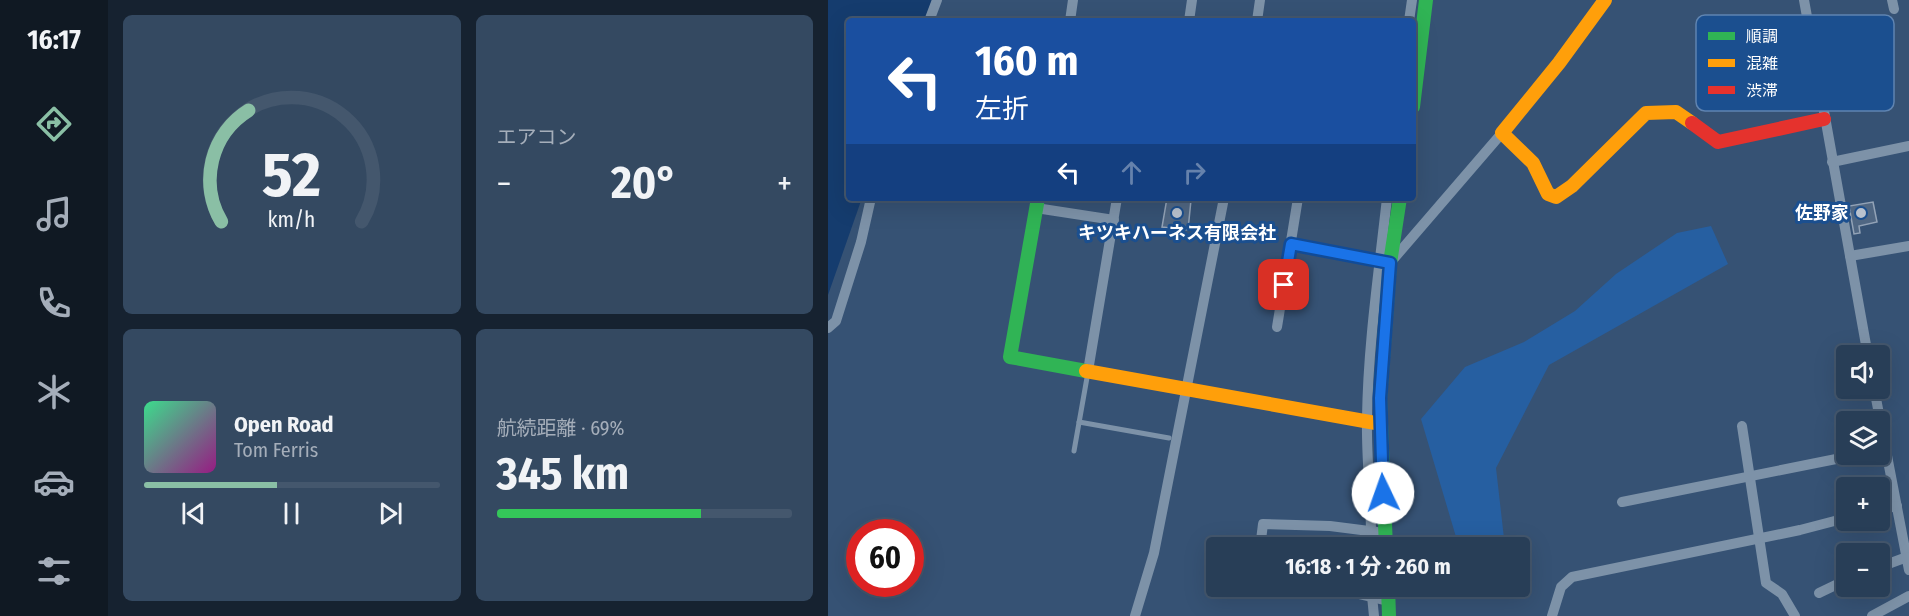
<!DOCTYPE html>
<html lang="ja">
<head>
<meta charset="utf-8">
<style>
	:root { --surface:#283e57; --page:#344961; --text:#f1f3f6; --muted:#a5aeba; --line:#44576d; --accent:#8abfa5 }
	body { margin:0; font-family:"Fira Sans Condensed","Noto Sans JP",sans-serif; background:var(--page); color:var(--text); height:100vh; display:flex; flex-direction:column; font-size:22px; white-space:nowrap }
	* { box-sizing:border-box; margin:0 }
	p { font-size:20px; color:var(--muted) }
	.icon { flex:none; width:33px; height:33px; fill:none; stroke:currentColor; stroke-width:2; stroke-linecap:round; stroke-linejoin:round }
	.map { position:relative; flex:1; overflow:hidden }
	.details { display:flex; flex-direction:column; gap:15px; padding:15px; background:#162230; width:720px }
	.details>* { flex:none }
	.banner { position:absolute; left:18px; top:18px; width:570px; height:183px; border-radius:6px; box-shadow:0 6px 24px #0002,0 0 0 2px var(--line); background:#1a4fa0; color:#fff; overflow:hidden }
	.tools { position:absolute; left:1008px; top:345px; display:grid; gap:12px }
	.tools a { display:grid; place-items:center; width:54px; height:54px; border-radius:6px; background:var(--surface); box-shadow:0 6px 24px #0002,0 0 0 2px var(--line); font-size:30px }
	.speed { position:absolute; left:18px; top:519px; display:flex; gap:12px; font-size:30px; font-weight:700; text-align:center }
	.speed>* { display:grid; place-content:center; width:78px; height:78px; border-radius:50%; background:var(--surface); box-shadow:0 6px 24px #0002,0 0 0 2px var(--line); line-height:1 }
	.speed .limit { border:9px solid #d22; background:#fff; color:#111 }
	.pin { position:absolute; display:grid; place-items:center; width:51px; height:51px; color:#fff; margin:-26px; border-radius:12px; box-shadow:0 3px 9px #0006 }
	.me { position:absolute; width:66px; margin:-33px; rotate:357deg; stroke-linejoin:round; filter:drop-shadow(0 0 4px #0008) }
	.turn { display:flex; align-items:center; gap:21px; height:126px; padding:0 30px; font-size:27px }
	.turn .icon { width:78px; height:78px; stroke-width:2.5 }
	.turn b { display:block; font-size:42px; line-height:51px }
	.lanes { display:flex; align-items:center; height:57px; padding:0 30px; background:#0003; justify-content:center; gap:30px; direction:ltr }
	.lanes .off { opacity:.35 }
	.big { font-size:45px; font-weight:700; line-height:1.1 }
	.details .card { flex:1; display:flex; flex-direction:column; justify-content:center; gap:9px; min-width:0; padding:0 21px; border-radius:9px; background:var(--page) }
	.details .dial { align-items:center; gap:0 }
	.dial svg { height:156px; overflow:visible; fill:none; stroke:var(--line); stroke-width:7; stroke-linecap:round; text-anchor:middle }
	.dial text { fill:var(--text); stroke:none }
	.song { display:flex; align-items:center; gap:18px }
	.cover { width:72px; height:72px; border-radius:9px; background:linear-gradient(135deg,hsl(150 70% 55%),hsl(310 70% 35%)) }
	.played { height:6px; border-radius:3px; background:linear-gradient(90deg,var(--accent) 45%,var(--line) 45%) }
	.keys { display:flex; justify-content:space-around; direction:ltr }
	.heat { display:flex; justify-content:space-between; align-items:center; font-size:33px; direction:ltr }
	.charge { height:9px; border-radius:4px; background:linear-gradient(90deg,#34c759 69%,var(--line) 0) }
	.details .tiles { flex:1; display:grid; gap:15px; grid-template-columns:repeat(2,1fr) }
	.trip { position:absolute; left:378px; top:537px; width:324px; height:60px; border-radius:6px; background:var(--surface); box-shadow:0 6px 24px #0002,0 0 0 2px var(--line); font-weight:700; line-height:60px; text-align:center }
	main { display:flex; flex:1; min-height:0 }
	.tabs { display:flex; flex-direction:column; width:108px; justify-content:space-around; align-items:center; background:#101923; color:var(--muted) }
	.tabs .icon { width:42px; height:42px }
	.tabs .current { color:var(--accent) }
	.tabs b { font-size:27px; color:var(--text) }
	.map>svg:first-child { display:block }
</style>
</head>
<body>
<main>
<nav class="tabs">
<b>16:17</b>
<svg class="icon current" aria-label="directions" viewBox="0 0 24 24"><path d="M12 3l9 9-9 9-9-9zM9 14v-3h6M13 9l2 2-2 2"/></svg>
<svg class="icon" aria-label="music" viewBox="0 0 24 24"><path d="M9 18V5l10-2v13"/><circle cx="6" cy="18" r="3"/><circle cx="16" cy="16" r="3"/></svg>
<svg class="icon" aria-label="phone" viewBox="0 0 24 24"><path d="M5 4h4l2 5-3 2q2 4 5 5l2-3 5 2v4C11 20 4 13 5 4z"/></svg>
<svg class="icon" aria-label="climate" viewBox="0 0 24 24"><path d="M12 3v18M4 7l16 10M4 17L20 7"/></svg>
<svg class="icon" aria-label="car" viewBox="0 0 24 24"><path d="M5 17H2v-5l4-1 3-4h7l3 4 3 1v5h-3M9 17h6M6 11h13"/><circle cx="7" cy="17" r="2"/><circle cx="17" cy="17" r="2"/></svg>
<svg class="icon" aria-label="filters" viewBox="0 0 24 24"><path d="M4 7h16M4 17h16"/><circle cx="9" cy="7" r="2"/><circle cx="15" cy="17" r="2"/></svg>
</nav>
<section class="details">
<div class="tiles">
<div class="card dial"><svg viewBox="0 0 100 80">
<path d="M14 69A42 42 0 1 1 86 69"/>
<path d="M14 69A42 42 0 0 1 28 12" stroke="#8abfa5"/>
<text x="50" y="56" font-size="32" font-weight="700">52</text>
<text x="50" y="72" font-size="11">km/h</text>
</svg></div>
<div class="card"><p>エアコン</p>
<div class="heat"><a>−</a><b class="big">20°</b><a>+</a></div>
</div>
<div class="card">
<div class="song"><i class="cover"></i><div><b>Open Road</b><p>Tom Ferris</p></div></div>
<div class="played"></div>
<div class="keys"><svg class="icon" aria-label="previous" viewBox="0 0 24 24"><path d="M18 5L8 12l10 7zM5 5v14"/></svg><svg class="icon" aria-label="pause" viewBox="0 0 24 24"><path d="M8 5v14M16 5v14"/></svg><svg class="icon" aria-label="next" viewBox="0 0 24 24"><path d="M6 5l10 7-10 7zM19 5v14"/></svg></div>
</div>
<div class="card"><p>航続距離 · 69%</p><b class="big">345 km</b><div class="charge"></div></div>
</div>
</section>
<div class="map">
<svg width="1081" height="616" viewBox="0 0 1081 616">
	<rect width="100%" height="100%" fill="#365274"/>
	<!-- green -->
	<path fill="#265fa1" d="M883 226 900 264 721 365 668 468 677 547H631L593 419 637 367 696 342 747 311 788 274 849 233Z"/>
	<!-- water -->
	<path fill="#153c6e" d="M0 0H104L96 21H21V198H34L0 295Z"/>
	<!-- building -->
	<g fill="#506783" stroke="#92a2b6" stroke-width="1.5">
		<path d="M339 198 363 200 360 230 334 227Z"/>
		<path d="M1045 202 1049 222 1031 226 1032 233 1026 234 1021 206Z"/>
	</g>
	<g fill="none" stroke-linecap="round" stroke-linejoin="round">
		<!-- lane -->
		<g stroke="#7d92a8" stroke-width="5">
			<path d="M251 422 341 438"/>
			<path d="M246 451 260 372"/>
		</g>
		<!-- street -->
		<g stroke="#7d92a8" stroke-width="10">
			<path d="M976 0 1040 356"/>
			<path d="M1064 0 1066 9"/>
			<path d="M101 21 109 0"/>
			<path d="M242 21 245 0"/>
			<path d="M361 21 364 0"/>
			<path d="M429 21 432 0"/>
			<path d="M581 21 584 0"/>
			<path d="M1004 162 1081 146"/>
			<path d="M208 208 286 220"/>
			<path d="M463 244 562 263 674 133"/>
			<path d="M1022 256 1081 246"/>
			<path d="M449 327 470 198"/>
			<path d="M0 328 8 321 33 242 43 198"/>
			<path d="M260 371 289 198"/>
			<path d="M1046 388 1081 570"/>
			<path d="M914 426 938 583 954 594 967 616"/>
			<path d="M794 502 1033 454"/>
			<path d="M1052 510 1069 506"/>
			<path d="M432 548 435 524 502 526 549 532"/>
			<path d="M543 548C544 504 538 461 539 418 540 345 551 271 559 198"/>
			<path d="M1052 567 1079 557"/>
			<path d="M497 586 560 601"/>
			<path d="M543 586 546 616"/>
			<path d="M991 593 1018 580"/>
			<path d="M307 616 326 553 396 198"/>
			<path d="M724 616 733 587 744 577 972 530 1018 518"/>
			<path d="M1044 616 1081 596"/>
		</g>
		<!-- fast -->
		<g stroke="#30b455" stroke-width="14">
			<path d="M585 107 598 0"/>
			<path d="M210 198 182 357 258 371"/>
			<path d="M558 548 552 398 562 263 572 198"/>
			<path d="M560 586 561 616"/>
		</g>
		<!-- slow -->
		<g stroke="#ff9f0a" stroke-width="14">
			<path d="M777 0 731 63 674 133 705 163 720 194 728 197 744 186 818 113 848 112 864 123"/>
			<path d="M258 371 553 424"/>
		</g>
		<!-- jam -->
		<path stroke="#e5322d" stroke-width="14" d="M864 123 890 142 996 119"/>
	</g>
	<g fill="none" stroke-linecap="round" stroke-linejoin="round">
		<!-- route casing -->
		<g stroke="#114b97" stroke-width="15">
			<path id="route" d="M456 285 463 244 562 263 552 398 555 493"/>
		</g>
		<!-- route -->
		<use href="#route" stroke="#1a73e8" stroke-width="10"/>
	</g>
	<!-- markers -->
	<g fill="#b9c2ce" stroke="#1b4f8f" stroke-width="2">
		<circle cx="349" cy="213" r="6"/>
		<circle cx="1033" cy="213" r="6"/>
	</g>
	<g text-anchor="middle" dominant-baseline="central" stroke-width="6" stroke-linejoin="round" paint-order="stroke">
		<!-- poi labels -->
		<g font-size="18" font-weight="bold" fill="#fff" stroke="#1b4f8f" text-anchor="end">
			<text x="1021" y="213">佐野家</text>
			<text x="349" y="233" text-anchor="middle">キツキハーネス有限会社</text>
		</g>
	</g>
	<!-- legend -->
	<rect x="868" y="15" width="198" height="96" rx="9" fill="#1b4f8f" stroke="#5f84b1" stroke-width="1.5"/>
	<rect x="880" y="32" width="27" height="8" fill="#30b455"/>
	<rect x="880" y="59" width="27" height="8" fill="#ff9f0a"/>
	<rect x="880" y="86" width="27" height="8" fill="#e5322d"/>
	<g font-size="16" fill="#fff">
		<text x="918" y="42">順調</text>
		<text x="918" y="69">混雑</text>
		<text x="918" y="96">渋滞</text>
	</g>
</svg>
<div class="tools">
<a><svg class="icon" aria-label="sound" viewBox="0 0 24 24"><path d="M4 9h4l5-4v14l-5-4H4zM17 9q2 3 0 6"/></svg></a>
<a><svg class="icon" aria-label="layers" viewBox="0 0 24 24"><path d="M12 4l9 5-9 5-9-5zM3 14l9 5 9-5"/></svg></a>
<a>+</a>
<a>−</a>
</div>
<div class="speed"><div class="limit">60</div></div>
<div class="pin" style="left:456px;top:285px;background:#d93025"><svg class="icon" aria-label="arrive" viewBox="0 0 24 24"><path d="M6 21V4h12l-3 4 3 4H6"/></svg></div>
<svg class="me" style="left:555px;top:493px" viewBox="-20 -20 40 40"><circle r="19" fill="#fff"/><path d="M0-13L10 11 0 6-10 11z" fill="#1a73e8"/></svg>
<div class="trip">16:18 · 1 分 · 260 m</div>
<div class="banner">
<div class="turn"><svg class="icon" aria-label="left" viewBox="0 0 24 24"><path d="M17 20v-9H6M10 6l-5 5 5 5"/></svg><div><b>160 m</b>左折</div></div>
<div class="lanes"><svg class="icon" aria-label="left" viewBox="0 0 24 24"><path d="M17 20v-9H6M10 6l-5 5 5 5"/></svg><svg class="icon off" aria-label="ahead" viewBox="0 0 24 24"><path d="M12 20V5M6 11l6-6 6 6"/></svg><svg class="icon off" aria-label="right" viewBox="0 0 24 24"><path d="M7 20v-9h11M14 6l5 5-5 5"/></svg></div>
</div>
</div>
</main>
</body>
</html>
